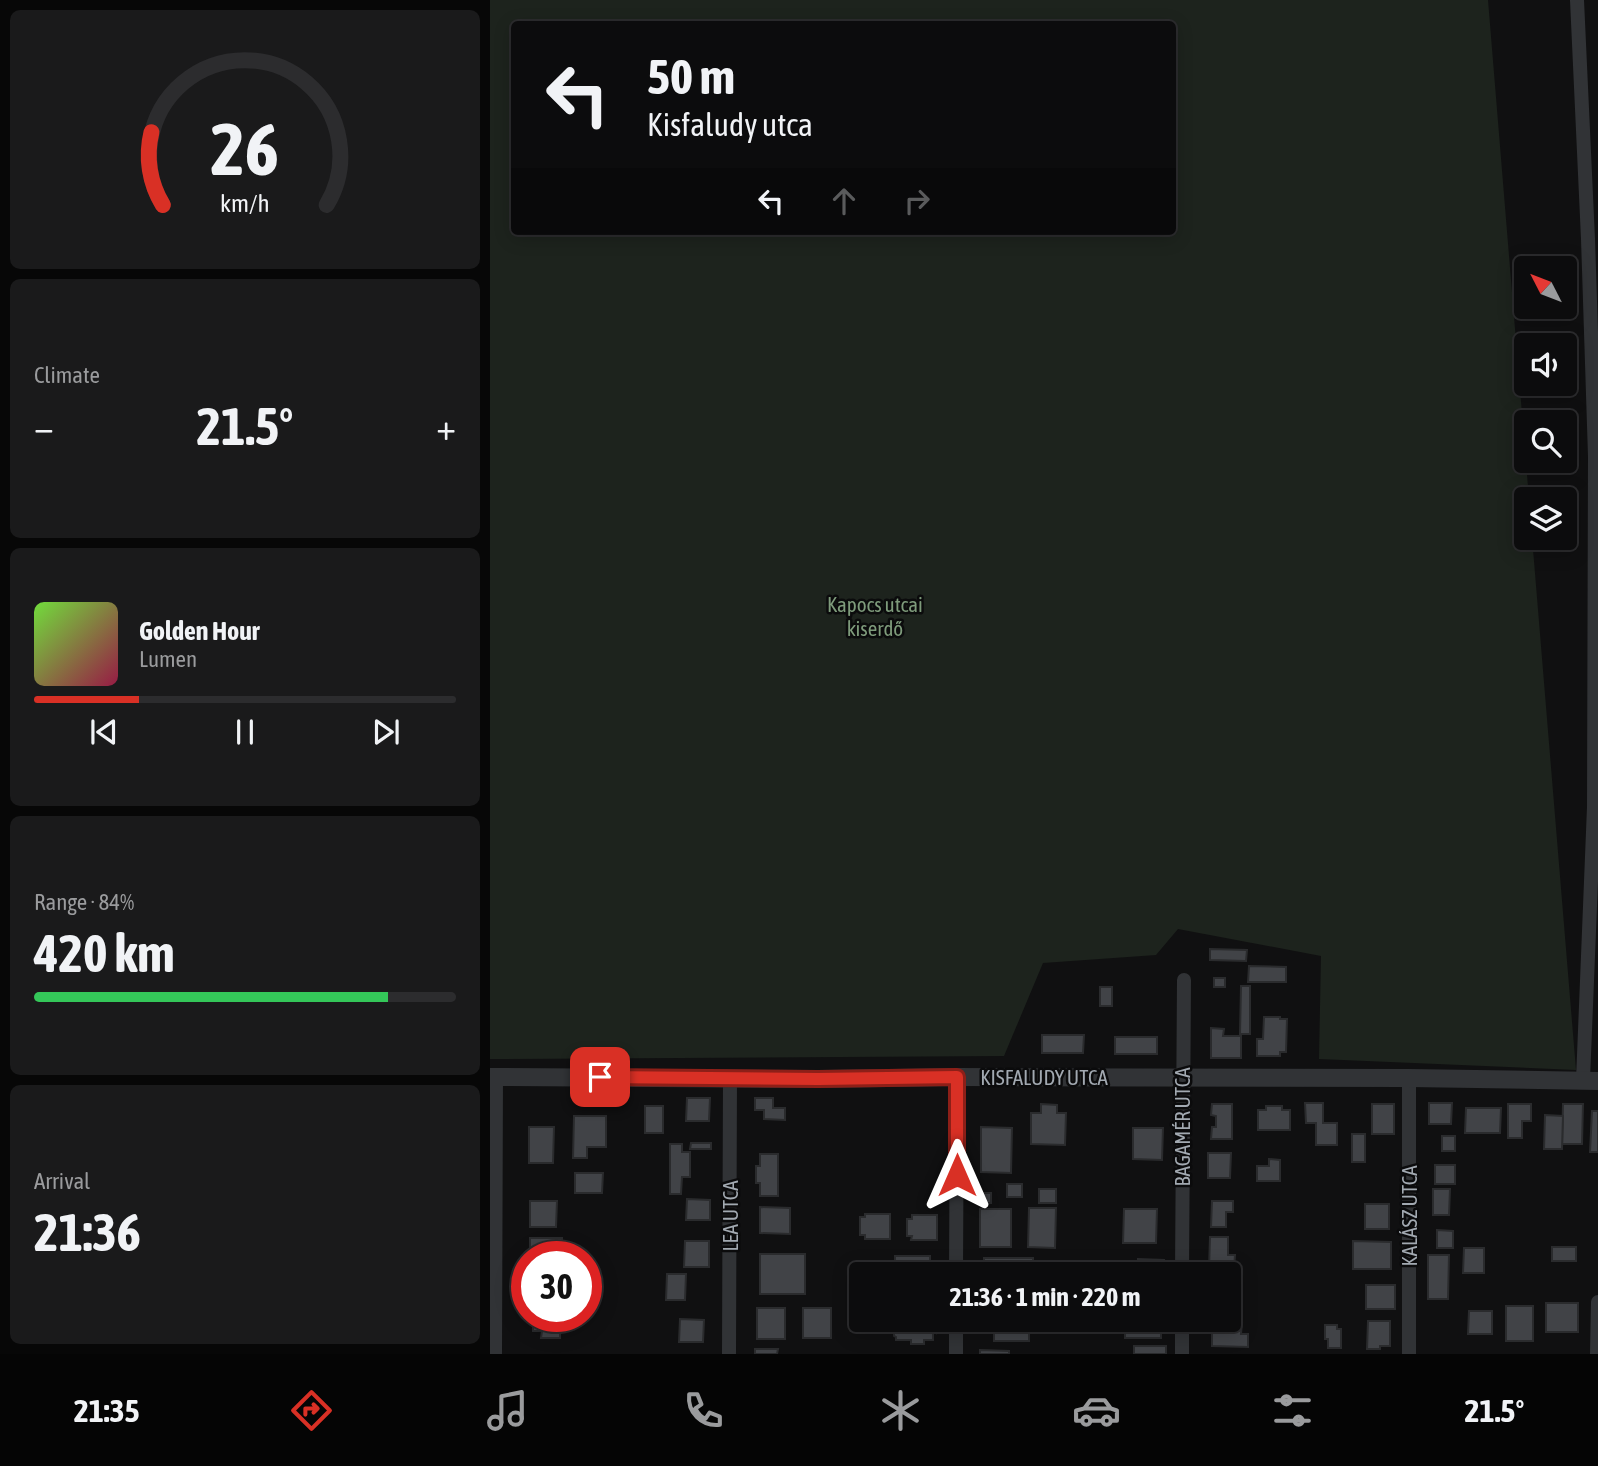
<!DOCTYPE html>
<html lang="en">
<head>
<meta charset="utf-8">
<style>
	:root { --surface:#0c0c0d; --page:#1a1a1b; --text:#f1f3f6; --muted:#9a9b9d; --line:#2c2c2e; --accent:#d93025 }
	body { margin:0; font-family:"Asap Condensed",sans-serif; background:var(--page); color:var(--text); height:100vh; display:flex; flex-direction:column; font-size:26px; white-space:nowrap }
	* { box-sizing:border-box; margin:0 }
	p { font-size:23px; color:var(--muted) }
	.icon { flex:none; width:38px; height:38px; fill:none; stroke:currentColor; stroke-width:2; stroke-linecap:round; stroke-linejoin:round }
	.map { position:relative; flex:1; overflow:hidden }
	.sheet { display:flex; flex-direction:column; gap:10px; padding:10px; background:#070707; width:490px }
	.sheet>* { flex:none }
	.guide { position:absolute; left:21px; top:21px; width:665px; height:214px; border-radius:7px; box-shadow:0 4px 18px #0003,0 0 0 2px var(--line); background:#0c0c0d; color:var(--text); overflow:hidden }
	.needle { width:46px; rotate:312deg }
	.controls { position:absolute; left:1024px; top:256px; display:grid; gap:14px }
	.controls a { display:grid; place-items:center; width:63px; height:63px; border-radius:7px; background:var(--surface); box-shadow:0 4px 18px #0003,0 0 0 2px var(--line); font-size:35px }
	.speed { position:absolute; left:21px; top:1241px; display:flex; gap:14px; font-size:35px; font-weight:700; text-align:center }
	.speed>* { display:grid; place-content:center; width:91px; height:91px; border-radius:50%; background:var(--surface); box-shadow:0 4px 18px #0003,0 0 0 2px var(--line); line-height:1 }
	.speed .limit { border:10px solid #d22; background:#fff; color:#111 }
	.pin { position:absolute; display:grid; place-items:center; width:60px; height:60px; color:#fff; margin:-30px; border-radius:14px; box-shadow:0 4px 10px #0006 }
	.me { position:absolute; width:77px; margin:-38px; rotate:0deg; stroke-linejoin:round; filter:drop-shadow(0 0 5px #0008) }
	.turn { display:flex; align-items:center; gap:24px; height:147px; padding:0 21px; font-size:32px }
	.turn .icon { width:91px; height:91px; stroke-width:2.5 }
	.turn b { display:block; font-size:49px; line-height:60px }
	.lanes { display:flex; align-items:center; height:66px; padding:0 21px; background:#0003; justify-content:center; gap:35px; direction:ltr }
	.lanes .off { opacity:.35 }
	.big { font-size:52px; font-weight:700; line-height:1.1 }
	.sheet .card { flex:1; display:flex; flex-direction:column; justify-content:center; gap:10px; min-width:0; padding:0 24px; border-radius:10px; background:var(--page) }
	.sheet .dial { align-items:center; gap:0 }
	.dial svg { height:182px; overflow:visible; fill:none; stroke:var(--line); stroke-width:7; stroke-linecap:round; text-anchor:middle }
	.dial text { fill:var(--text); stroke:none }
	.song { display:flex; align-items:center; gap:21px }
	.cover { width:84px; height:84px; border-radius:10px; background:linear-gradient(135deg,hsl(100 70% 55%),hsl(340 70% 35%)) }
	.played { height:7px; border-radius:4px; background:linear-gradient(90deg,var(--accent) 25%,var(--line) 25%) }
	.keys { display:flex; justify-content:space-around; direction:ltr }
	.heat { display:flex; justify-content:space-between; align-items:center; font-size:38px; direction:ltr }
	.charge { height:10px; border-radius:5px; background:linear-gradient(90deg,#34c759 84%,var(--line) 0) }
	.trip { position:absolute; left:359px; top:1262px; width:392px; height:70px; border-radius:7px; background:var(--surface); box-shadow:0 4px 18px #0003,0 0 0 2px var(--line); font-weight:700; line-height:70px; text-align:center }
	.tab-bar { display:flex; height:112px; justify-content:space-around; align-items:center; background:#050505; color:var(--muted) }
	.tab-bar .icon { width:49px; height:49px }
	.tab-bar .current { color:var(--accent) }
	.tab-bar b { font-size:32px; color:var(--text) }
	main { display:flex; flex:1; min-height:0 }
	.map>svg:first-child { display:block }
</style>
</head>
<body>
<main>
<section class="sheet">
<div class="card dial"><svg viewBox="0 0 100 80">
<path d="M14 69A42 42 0 1 1 86 69"/>
<path d="M14 69A42 42 0 0 1 9 37" stroke="#d93025"/>
<text x="50" y="56" font-size="32" font-weight="700">26</text>
<text x="50" y="72" font-size="11">km/h</text>
</svg></div>
<div class="card"><p>Climate</p>
<div class="heat"><a>−</a><b class="big">21.5°</b><a>+</a></div>
</div>
<div class="card">
<div class="song"><i class="cover"></i><div><b>Golden Hour</b><p>Lumen</p></div></div>
<div class="played"></div>
<div class="keys"><svg class="icon" aria-label="previous" viewBox="0 0 24 24"><path d="M18 5L8 12l10 7zM5 5v14"/></svg><svg class="icon" aria-label="pause" viewBox="0 0 24 24"><path d="M8 5v14M16 5v14"/></svg><svg class="icon" aria-label="next" viewBox="0 0 24 24"><path d="M6 5l10 7-10 7zM19 5v14"/></svg></div>
</div>
<div class="card"><p>Range · 84%</p><b class="big">420 km</b><div class="charge"></div></div>
<div class="card"><p>Arrival</p><b class="big">21:36</b></div>
</section>
<div class="map">
<svg width="1108" height="1354" viewBox="0 0 1108 1354">
	<rect width="100%" height="100%" fill="#101011"/>
	<!-- green -->
	<path fill="#1d231d" fill-rule="evenodd" d="M0 0H998L1039 499H1036V537H1042L1086 1070 829 1059 831 956 688 929 666 955 553 963 514 1056 0 1059ZM24 24H682V231H24Z"/>
	<!-- building -->
	<g fill="#414347" stroke="#2a2b2d" stroke-width="2">
		<path d="M720 949 757 950 756 961 720 960Z"/>
		<path d="M759 966 796 967V982H758Z"/>
		<rect x="724" y="978" width="11" height="9"/>
		<path d="M751 986H760V1034H750Z"/>
		<rect x="610" y="987" width="12" height="19"/>
		<path d="M774 1017H790V1019H797L796 1052H790V1056H767V1039H773Z"/>
		<path d="M721 1028 734 1029 733 1036H751V1058H721Z"/>
		<path d="M552 1035H594L593 1053H552Z"/>
		<rect x="625" y="1037" width="42" height="17"/>
		<path d="M197 1098H220L219 1121H196Z"/>
		<path d="M265 1098H283V1108H295V1120L274 1119V1110H265Z"/>
		<path d="M815 1103H833V1123H847V1145H826V1123H816Z"/>
		<path d="M939 1103H962L961 1124H939Z"/>
		<path d="M551 1104 567 1105V1113H576L575 1145 541 1144V1113H551Z"/>
		<path d="M722 1104H742V1139H721L722 1127H726V1116L721 1115Z"/>
		<rect x="882" y="1104" width="22" height="30"/>
		<path d="M1018 1104H1041V1121H1032V1138H1018Z"/>
		<path d="M1073 1104H1093L1092 1144H1072Z"/>
		<rect x="155" y="1106" width="18" height="27"/>
		<path d="M776 1106H792V1110H800V1130H768V1110H776Z"/>
		<path d="M976 1108H1011L1010 1133H975Z"/>
		<path d="M1102 1111H1108V1152H1100Z"/>
		<path d="M1055 1115 1073 1116 1072 1149H1054Z"/>
		<path d="M84 1116H116V1147H97V1158H83Z"/>
		<path d="M39 1127H64L63 1163H39Z"/>
		<path d="M491 1127 522 1128 521 1173 491 1172Z"/>
		<path d="M643 1128H673L672 1160 643 1159Z"/>
		<rect x="862" y="1134" width="13" height="28"/>
		<rect x="952" y="1136" width="13" height="15"/>
		<path d="M201 1143H221V1149H200Z"/>
		<path d="M180 1144H192V1152H200V1177H192L191 1194H180Z"/>
		<path d="M718 1153H741L740 1178H718Z"/>
		<path d="M270 1154H288V1196H270V1183H266V1166H270Z"/>
		<path d="M779 1159 790 1160V1181H767V1166H779Z"/>
		<rect x="945" y="1165" width="20" height="19"/>
		<path d="M85 1173H113L112 1193H85Z"/>
		<rect x="517" y="1184" width="15" height="13"/>
		<rect x="549" y="1189" width="17" height="14"/>
		<path d="M943 1189H960L959 1215H943Z"/>
		<rect x="486" y="1193" width="15" height="10"/>
		<path d="M197 1199 220 1200V1220H196Z"/>
		<path d="M40 1201H67L66 1227H40Z"/>
		<path d="M722 1201H743V1212H736V1227H721Z"/>
		<rect x="875" y="1204" width="24" height="25"/>
		<path d="M270 1207 300 1208V1234L270 1233Z"/>
		<path d="M539 1208H566L565 1248 538 1247Z"/>
		<rect x="490" y="1209" width="31" height="38"/>
		<path d="M634 1209H667L666 1243H633Z"/>
		<path d="M375 1214H400V1239H375V1235H370V1217H375Z"/>
		<path d="M422 1215H447V1240H421L422 1236H417V1219H422Z"/>
		<path d="M947 1230 963 1231V1248H947Z"/>
		<path d="M720 1237H738V1255H745L744 1269H719Z"/>
		<path d="M40 1238H72V1256L40 1255Z"/>
		<path d="M195 1241H219V1267H194Z"/>
		<path d="M863 1241 901 1242V1269H863Z"/>
		<rect x="1062" y="1247" width="24" height="14"/>
		<path d="M974 1248H994V1273H973Z"/>
		<rect x="270" y="1254" width="45" height="40"/>
		<path d="M938 1255H959L958 1299H938Z"/>
		<path d="M405 1256H440V1271H431V1274H414V1271H405Z"/>
		<rect x="494" y="1258" width="49" height="16"/>
		<path d="M648 1259 674 1260V1274H648Z"/>
		<path d="M177 1274H196L195 1300H176Z"/>
		<rect x="876" y="1285" width="29" height="24"/>
		<rect x="738" y="1303" width="10" height="12"/>
		<rect x="1056" y="1303" width="32" height="29"/>
		<rect x="1016" y="1306" width="27" height="35"/>
		<rect x="267" y="1308" width="28" height="31"/>
		<rect x="313" y="1308" width="28" height="30"/>
		<path d="M979 1311H1002V1334H978Z"/>
		<rect x="43" y="1318" width="33" height="13"/>
		<path d="M190 1319 214 1320 213 1342H189Z"/>
		<path d="M404 1320H446V1333L443 1332V1340H434V1344H421V1340H406V1337L404 1336V1327H406L407 1321Z"/>
		<path d="M493 1320H539V1341H504V1323H493Z"/>
		<rect x="635" y="1320" width="36" height="18"/>
		<path d="M878 1321H900V1346H890V1349H877Z"/>
		<path d="M722 1323H752L751 1334H758V1347L722 1346Z"/>
		<path d="M835 1325H847V1329H851V1348H838V1339H835Z"/>
		<path d="M52 1331H70V1338H51Z"/>
		<rect x="644" y="1346" width="32" height="8"/>
		<path d="M265 1349H288L287 1354H265Z"/>
		<path d="M490 1350 519 1351V1354H490Z"/>
	</g>
	<g fill="none" stroke-linecap="round" stroke-linejoin="round">
		<!-- minor -->
		<g stroke="#313336" stroke-width="14">
			<path d="M1087 0 1098 239 1105 456 1104 807 1093 1080"/>
			<path d="M919 1078V1354"/>
			<path d="M466 1274 467 1077"/>
			<path d="M692 1274 694 980"/>
			<path d="M5 1354 6 1077"/>
			<path d="M239 1354 240 1077"/>
			<path d="M466 1354V1320"/>
			<path d="M692 1354V1320"/>
			<path d="M1107 1354 1108 1302"/>
		</g>
		<!-- tertiary -->
		<path stroke="#313336" stroke-width="18" d="M0 1077 328 1079 467 1077 919 1078 1108 1081"/>
	</g>
	<g fill="none" stroke-linecap="round" stroke-linejoin="round">
		<!-- route casing -->
		<g stroke="#8d1f18" stroke-width="18">
			<path id="route" d="M110 1077 328 1079 467 1077V1175"/>
		</g>
		<!-- route -->
		<use href="#route" stroke="#d93025" stroke-width="12"/>
	</g>
	<g text-anchor="middle" dominant-baseline="central" stroke-width="5" stroke-linejoin="round" paint-order="stroke">
		<!-- park labels -->
		<g font-size="21" fill="#7e9b7b" stroke="#0b0b0c">
			<text x="385" y="604">Kapocs utcai<tspan x="385" dy="24">kiserdő</tspan></text>
		</g>
		<!-- street labels -->
		<g font-size="21" fill="#a2a9b1" stroke="#0b0b0c">
			<text x="554" y="1077">KISFALUDY UTCA</text>
			<text transform="translate(692 1127) rotate(-90)">BAGAMÉR UTCA</text>
			<text transform="translate(240 1216) rotate(-90)">LEA UTCA</text>
			<text transform="translate(919 1216) rotate(-90)">KALÁSZ UTCA</text>
		</g>
	</g>
</svg>
<div class="controls">
<a><svg class="needle" viewBox="-14 -14 28 28"><path d="M0-13l5 13h-10z" fill="#e53935"/><path d="M0 13l5-13h-10z" fill="#9a9b9d"/></svg></a>
<a><svg class="icon" aria-label="sound" viewBox="0 0 24 24"><path d="M4 9h4l5-4v14l-5-4H4zM17 9q2 3 0 6"/></svg></a>
<a><svg class="icon" aria-label="search" viewBox="0 0 24 24"><circle cx="10" cy="10" r="6"/><path d="M15 15l6 6"/></svg></a>
<a><svg class="icon" aria-label="layers" viewBox="0 0 24 24"><path d="M12 4l9 5-9 5-9-5zM3 14l9 5 9-5"/></svg></a>
</div>
<div class="speed"><div class="limit">30</div></div>
<div class="pin" style="left:110px;top:1077px;background:#d93025"><svg class="icon" aria-label="arrive" viewBox="0 0 24 24"><path d="M6 21V4h12l-3 4 3 4H6"/></svg></div>
<svg class="me" style="left:467px;top:1175px" viewBox="-20 -20 40 40"><path d="M0-17L14 15 0 8-14 15z" fill="#d93025" stroke="#fff" stroke-width="4"/></svg>
<div class="trip">21:36 · 1 min · 220 m</div>
<div class="guide">
<div class="turn"><svg class="icon" aria-label="left" viewBox="0 0 24 24"><path d="M17 20v-9H6M10 6l-5 5 5 5"/></svg><div><b>50 m</b>Kisfaludy utca</div></div>
<div class="lanes"><svg class="icon" aria-label="left" viewBox="0 0 24 24"><path d="M17 20v-9H6M10 6l-5 5 5 5"/></svg><svg class="icon off" aria-label="ahead" viewBox="0 0 24 24"><path d="M12 20V5M6 11l6-6 6 6"/></svg><svg class="icon off" aria-label="right" viewBox="0 0 24 24"><path d="M7 20v-9h11M14 6l5 5-5 5"/></svg></div>
</div>
</div>
</main>
<nav class="tab-bar">
<b>21:35</b>
<svg class="icon current" aria-label="directions" viewBox="0 0 24 24"><path d="M12 3l9 9-9 9-9-9zM9 14v-3h6M13 9l2 2-2 2"/></svg>
<svg class="icon" aria-label="music" viewBox="0 0 24 24"><path d="M9 18V5l10-2v13"/><circle cx="6" cy="18" r="3"/><circle cx="16" cy="16" r="3"/></svg>
<svg class="icon" aria-label="phone" viewBox="0 0 24 24"><path d="M5 4h4l2 5-3 2q2 4 5 5l2-3 5 2v4C11 20 4 13 5 4z"/></svg>
<svg class="icon" aria-label="climate" viewBox="0 0 24 24"><path d="M12 3v18M4 7l16 10M4 17L20 7"/></svg>
<svg class="icon" aria-label="car" viewBox="0 0 24 24"><path d="M5 17H2v-5l4-1 3-4h7l3 4 3 1v5h-3M9 17h6M6 11h13"/><circle cx="7" cy="17" r="2"/><circle cx="17" cy="17" r="2"/></svg>
<svg class="icon" aria-label="filters" viewBox="0 0 24 24"><path d="M4 7h16M4 17h16"/><circle cx="9" cy="7" r="2"/><circle cx="15" cy="17" r="2"/></svg>
<b>21.5°</b>
</nav>
</body>
</html>
